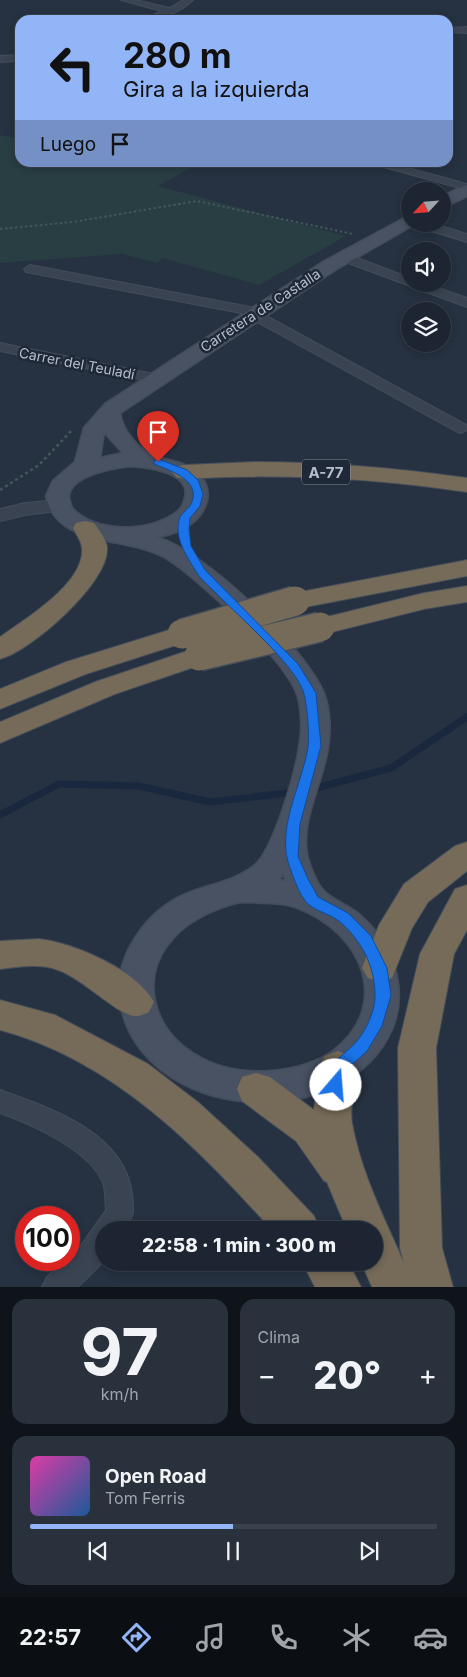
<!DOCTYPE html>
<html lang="es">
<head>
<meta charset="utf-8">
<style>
	:root { --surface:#1c2531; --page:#29313d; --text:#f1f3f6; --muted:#a0a5ab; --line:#3a424d; --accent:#91b5f6 }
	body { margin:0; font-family:Inter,sans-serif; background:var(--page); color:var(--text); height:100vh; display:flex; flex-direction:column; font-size:19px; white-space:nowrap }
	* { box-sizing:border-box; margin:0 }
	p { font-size:16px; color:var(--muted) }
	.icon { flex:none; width:28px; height:28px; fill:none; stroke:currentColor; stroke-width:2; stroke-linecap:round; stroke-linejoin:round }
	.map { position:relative; height:1287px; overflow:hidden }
	.side { display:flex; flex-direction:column; gap:12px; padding:12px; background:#0f141b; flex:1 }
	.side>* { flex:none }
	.top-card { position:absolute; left:15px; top:15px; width:438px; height:152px; border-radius:15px; box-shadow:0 2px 8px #0003,0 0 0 1px var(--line); background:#91b5f6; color:#111; overflow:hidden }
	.needle { width:32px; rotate:244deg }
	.buttons { position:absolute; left:401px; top:182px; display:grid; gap:10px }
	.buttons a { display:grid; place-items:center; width:50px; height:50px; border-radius:50%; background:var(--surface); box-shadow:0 2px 8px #0003,0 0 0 1px var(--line); font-size:25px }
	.speed { position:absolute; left:15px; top:1206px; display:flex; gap:10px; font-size:25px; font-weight:700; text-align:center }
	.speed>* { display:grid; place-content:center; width:65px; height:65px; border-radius:50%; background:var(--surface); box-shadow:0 2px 8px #0003,0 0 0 1px var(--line); line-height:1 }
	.speed .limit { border:8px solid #d22; background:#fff; color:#111 }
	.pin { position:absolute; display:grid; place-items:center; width:42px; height:42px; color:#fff; margin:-51px -21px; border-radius:50% 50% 50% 0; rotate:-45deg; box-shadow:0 0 5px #0007 }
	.pin .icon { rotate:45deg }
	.me { position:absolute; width:55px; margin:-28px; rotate:18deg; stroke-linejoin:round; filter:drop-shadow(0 0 4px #0008) }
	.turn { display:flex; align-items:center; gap:18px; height:105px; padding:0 25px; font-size:22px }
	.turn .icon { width:65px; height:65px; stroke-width:2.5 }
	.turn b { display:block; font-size:35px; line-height:42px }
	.then { display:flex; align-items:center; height:48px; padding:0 25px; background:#0003; gap:10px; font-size:19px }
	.big { font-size:38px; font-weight:800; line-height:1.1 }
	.side .tile { flex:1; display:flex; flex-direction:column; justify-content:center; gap:8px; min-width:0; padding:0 18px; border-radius:15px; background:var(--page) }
	.side .dial { align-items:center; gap:0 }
	.dial b { font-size:65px; line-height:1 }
	.song { display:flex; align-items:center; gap:15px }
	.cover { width:60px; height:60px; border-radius:8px; background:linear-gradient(135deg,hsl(320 70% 55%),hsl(210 70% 35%)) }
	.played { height:5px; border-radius:2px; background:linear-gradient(90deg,var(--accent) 50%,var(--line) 50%) }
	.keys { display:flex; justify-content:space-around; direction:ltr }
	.heat { display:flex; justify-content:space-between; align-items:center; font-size:28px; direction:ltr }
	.side .tiles { flex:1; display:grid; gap:12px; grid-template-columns:1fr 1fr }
	.tile:last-child { grid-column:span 2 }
	.trip { position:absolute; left:95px; top:1221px; width:288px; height:50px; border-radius:25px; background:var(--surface); box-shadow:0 2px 8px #0003,0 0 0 1px var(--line); font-weight:800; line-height:50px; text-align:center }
	.tabs { display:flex; height:80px; justify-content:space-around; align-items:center; background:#0b0f14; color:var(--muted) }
	.tabs .icon { width:35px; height:35px }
	.tabs .selected { color:var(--accent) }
	.tabs b { font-size:22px; color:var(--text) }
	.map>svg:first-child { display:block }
</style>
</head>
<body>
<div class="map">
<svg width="467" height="1287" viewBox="0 0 467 1287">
	<rect width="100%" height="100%" fill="#263141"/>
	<!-- green -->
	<path fill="#283e42" d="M0 135 20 139V162H191L198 164 158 186 346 236 259 285 162 258 157 263 122 254 0 263Z"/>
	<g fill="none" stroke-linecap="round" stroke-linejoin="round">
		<!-- stream -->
		<g stroke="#19283f" stroke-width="7">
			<path d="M309 790 391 768 467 717"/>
			<path d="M0 815 59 784 139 786 210 802 296 792"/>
		</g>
		<!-- minor casing -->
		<g stroke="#444c5a" stroke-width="2">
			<g id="minor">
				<path d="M121 0H135L170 8 183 0H193C180 12 161 20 143 20L162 11Z"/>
				<path d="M467 27V33L448 32V28Z"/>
				<path d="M20 55V61L0 62V56Z"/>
				<path d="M366 162H386L467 184V190Z"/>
				<path d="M416 224H434L467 234V242L418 227Z"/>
				<path d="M344 253 410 278V284H427L467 298V307L340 260 338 257 340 254Z"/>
				<path d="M30 265 250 307 466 425 467 430 461 433 456 431 241 313 26 272 24 269Z"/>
				<path d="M0 343 154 374 161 378 154 382 0 351Z"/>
				<path d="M0 1090C50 1108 124 1132 132 1194 134 1211 135 1215 124 1230H104V1261L78 1287H42L47 1277 66 1260H69V1257L80 1247 106 1210C105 1202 106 1191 103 1183 90 1150 31 1124 0 1113Z"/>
			</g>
		</g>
		<!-- tertiary casing -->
		<g stroke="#444c5a" stroke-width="2">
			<path id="tertiary" d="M59 500 66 502 69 506 66 510 25 515 0 521V509L25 503Z"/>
		</g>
		<!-- secondary casing -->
		<g stroke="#444c5a" stroke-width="3">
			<g id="secondary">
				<path d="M467 185V196L442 208V196Z"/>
				<path d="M410 215V224H415L335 270 120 413C123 432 138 450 158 457 171 461 185 462 196 472 217 489 207 515 186 527 177 533 167 535 157 537 206 553 299 642 322 689 330 706 331 729 328 747 323 785 297 824 309 862 312 871 318 886 325 892 333 900 350 906 360 915 392 943 409 988 392 1029 345 1137 141 1123 120 1002 113 957 146 911 186 894 209 884 235 882 255 865 274 848 295 774 299 748 302 732 302 713 298 697 289 663 197 577 166 558 127 535 57 549 46 496L53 481 75 462 84 428 105 404 323 262ZM104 432 123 453 100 458ZM130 466C147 467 192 472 185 498 184 503 182 507 178 511 152 533 95 534 72 508 71 505 69 500 69 497 69 475 114 468 130 466ZM283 874 286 881 279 880ZM240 902C259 903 282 901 300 909 362 933 393 1005 333 1051 315 1064 294 1069 272 1071 145 1081 99 937 240 902Z"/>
			</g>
		</g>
		<!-- motorway casing -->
		<g stroke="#454e5b" stroke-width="2">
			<g id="motorway">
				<path d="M254 462C326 462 396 468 467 478V492C373 478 279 473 184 479L176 477 172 472 176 467 184 465Z"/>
				<path d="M85 521 94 523C99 530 108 541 107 550 107 584 31 651 0 659V637C25 619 84 584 82 549 82 542 76 534 73 528L76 523Z"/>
				<path d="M467 560V576L295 609 286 607 282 601 286 595 295 593Z"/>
				<path d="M467 586V602L424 609 320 635 310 633 306 627 310 621 424 593Z"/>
				<path d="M182 626 192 628 196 634 192 640 86 674 0 709V689L66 662Z"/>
				<path d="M199 647 209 650 213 656 209 662 115 694 0 743V722L95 682Z"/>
				<path d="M467 842V871L428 902 412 928 392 978 380 982 368 978 362 968 379 925 404 884 455 846Z"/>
				<path d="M467 885V930L454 954 436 1048 442 1248 453 1287H372L361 1262H374V1230H347L327 1182 324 1181 296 1141 242 1101 237 1089 242 1077 256 1073 270 1077 314 1110 319 1067 325 1056 338 1051 351 1056C362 1078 348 1100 352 1123 361 1173 384 1217 404 1263L400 1248 398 1048 420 954 455 889Z"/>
				<path d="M39 939C74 943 137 970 154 1002L149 1012C144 1014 139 1017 134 1016 113 1012 84 979 58 970 40 963 18 967 0 969V941Z"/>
				<path d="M0 1000 55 1015 148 1064 199 1103 258 1157 314 1216 320 1230H272C197 1146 112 1060 0 1030Z"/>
				<path d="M302 1262H348L361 1287H315Z"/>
			</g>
		</g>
		<!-- path-far1 -->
		<path stroke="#425759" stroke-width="2" stroke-dasharray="2.5 2.5" stroke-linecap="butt" d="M0 229 73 222 197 201 353 234"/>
		<!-- path -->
		<path stroke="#425759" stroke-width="2.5" stroke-dasharray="3 3" stroke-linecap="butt" d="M0 490 39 465 72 430"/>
		<!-- minor -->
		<use href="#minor" fill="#3a4351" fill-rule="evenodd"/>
		<!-- tertiary -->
		<use href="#tertiary" fill="#3a4351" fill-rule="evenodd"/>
		<!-- secondary -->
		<use href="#secondary" fill="#495263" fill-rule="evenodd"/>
		<!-- motorway -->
		<use href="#motorway" fill="#766b58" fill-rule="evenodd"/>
		<!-- motorway-bridge casing -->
		<g stroke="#454e5b" stroke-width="32" stroke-linecap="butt">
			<g id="motorway-bridge">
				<path d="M182 634 295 601"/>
				<path d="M199 656 320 627"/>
			</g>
		</g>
		<!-- motorway-bridge -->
		<use href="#motorway-bridge" stroke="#766b58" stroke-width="29"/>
	</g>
	<!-- route -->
	<path fill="#1a73e8" stroke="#114b97" d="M154 460H161L187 470 198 480 203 494 200 506 190 518 189 530 191 546 205 570 298 664 316 693 321 746 300 824 298 856 307 877 318 897 348 913 371 936 387 968 391 995 382 1026 367 1051 346 1070 342 1090 336 1092 331 1090C319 1066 345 1056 357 1041 367 1029 376 1009 375 993 374 964 361 940 339 921 330 914 318 912 309 905 300 897 294 879 290 868 275 829 302 786 308 747 310 735 307 705 304 694 297 666 237 615 215 592 208 585 200 579 195 570 186 555 173 536 180 517 182 513 187 510 190 506 204 481 171 471 154 464Z"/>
	<g text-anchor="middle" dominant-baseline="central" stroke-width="5" stroke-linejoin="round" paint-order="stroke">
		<!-- far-street labels -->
		<g font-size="14" fill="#b7becb" stroke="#1f2836">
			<text transform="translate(260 310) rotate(-33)">Carretera de Castalla</text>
			<text transform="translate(77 363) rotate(11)">Carrer del Teuladí</text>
		</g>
		<!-- shield labels -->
		<rect fill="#1f2836" stroke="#89919e" stroke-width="1" x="302" y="459.5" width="48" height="25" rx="4"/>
		<g font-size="15" font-weight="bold" fill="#b7becb">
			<text x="326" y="472">A-77</text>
		</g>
	</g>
</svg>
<div class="buttons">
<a><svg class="needle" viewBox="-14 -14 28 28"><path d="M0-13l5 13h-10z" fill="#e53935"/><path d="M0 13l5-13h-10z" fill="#a0a5ab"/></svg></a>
<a><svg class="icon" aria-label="sound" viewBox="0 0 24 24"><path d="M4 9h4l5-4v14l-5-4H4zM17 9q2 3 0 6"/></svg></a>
<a><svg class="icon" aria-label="layers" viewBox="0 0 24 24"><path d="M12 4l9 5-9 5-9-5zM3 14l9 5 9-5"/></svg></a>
</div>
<div class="speed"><div class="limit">100</div></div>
<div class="pin" style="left:158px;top:462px;background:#d93025"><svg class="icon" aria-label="arrive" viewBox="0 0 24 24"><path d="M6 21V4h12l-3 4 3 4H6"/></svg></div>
<svg class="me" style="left:336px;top:1085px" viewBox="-20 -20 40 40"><circle r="19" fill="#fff"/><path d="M0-13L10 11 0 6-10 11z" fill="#1a73e8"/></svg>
<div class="trip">22:58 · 1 min · 300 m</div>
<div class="top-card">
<div class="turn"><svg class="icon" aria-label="left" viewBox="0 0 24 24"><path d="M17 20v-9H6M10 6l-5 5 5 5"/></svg><div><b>280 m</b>Gira a la izquierda</div></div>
<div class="then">Luego<svg class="icon" aria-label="arrive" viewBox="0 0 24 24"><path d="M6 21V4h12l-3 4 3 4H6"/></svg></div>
</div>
</div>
<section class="side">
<div class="tiles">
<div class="tile dial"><b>97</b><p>km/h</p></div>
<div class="tile"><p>Clima</p>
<div class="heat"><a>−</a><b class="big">20°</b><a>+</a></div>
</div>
<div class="tile">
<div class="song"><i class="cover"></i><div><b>Open Road</b><p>Tom Ferris</p></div></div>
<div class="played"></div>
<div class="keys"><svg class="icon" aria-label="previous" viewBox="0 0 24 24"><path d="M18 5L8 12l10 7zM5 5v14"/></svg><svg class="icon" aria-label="pause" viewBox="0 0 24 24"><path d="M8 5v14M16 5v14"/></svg><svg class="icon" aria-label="next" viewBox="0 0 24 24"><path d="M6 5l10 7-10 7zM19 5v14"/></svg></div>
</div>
</div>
</section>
<nav class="tabs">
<b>22:57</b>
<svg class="icon selected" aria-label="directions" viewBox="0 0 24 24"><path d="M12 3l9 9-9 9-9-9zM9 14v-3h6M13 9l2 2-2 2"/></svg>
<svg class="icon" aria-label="music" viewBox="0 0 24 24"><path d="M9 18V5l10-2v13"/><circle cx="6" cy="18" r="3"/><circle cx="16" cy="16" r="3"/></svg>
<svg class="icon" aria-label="phone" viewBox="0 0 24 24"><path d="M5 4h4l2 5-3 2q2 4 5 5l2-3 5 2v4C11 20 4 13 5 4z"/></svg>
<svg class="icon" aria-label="climate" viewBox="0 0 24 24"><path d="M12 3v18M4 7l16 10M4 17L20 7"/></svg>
<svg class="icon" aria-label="car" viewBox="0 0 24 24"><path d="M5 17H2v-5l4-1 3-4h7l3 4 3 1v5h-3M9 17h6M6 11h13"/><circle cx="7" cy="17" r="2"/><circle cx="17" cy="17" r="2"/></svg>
</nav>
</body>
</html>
